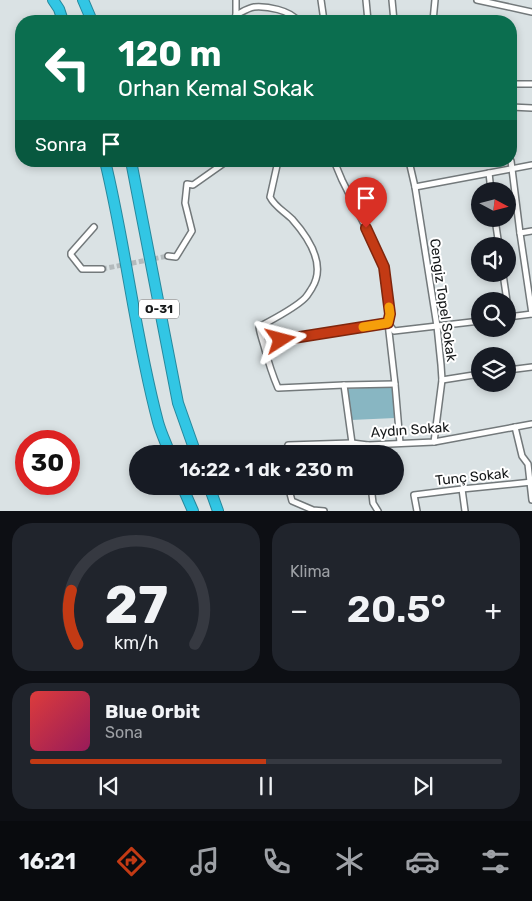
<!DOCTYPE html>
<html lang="tr">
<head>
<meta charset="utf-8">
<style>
	:root { --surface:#171b24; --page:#20242c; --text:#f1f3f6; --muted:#9ea1a6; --line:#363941; --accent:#c33a14 }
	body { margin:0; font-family:Rubik,sans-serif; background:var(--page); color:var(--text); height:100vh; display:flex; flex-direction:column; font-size:19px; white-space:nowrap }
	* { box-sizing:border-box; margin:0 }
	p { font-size:16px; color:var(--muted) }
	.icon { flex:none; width:28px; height:28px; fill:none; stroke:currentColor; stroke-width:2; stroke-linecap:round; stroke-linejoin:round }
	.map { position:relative; height:511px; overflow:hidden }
	.details { display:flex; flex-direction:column; gap:12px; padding:12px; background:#0d0f14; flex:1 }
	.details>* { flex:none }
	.guide { position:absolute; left:15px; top:15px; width:502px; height:152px; border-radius:20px; box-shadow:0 2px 8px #0003; background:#0b6e4f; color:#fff; overflow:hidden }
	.needle { width:32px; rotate:97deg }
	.buttons { position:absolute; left:471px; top:182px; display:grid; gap:10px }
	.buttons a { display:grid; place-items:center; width:45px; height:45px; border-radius:50%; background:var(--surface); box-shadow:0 2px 8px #0003; font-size:25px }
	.speed { position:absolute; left:15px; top:430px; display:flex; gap:10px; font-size:25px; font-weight:700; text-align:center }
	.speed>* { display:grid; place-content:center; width:65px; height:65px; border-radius:50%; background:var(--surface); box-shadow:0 2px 8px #0003; line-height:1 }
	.speed .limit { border:8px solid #d22; background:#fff; color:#111 }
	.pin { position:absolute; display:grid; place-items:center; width:42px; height:42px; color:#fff; margin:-51px -21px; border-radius:50% 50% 50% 0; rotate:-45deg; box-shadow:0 0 5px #0007 }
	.pin .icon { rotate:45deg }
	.me { position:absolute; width:55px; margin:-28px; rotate:81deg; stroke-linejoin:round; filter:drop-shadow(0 0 4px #0008) }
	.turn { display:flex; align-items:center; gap:18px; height:105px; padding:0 20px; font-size:22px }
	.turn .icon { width:65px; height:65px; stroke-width:2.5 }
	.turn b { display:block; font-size:35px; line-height:42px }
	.then { display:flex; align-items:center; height:48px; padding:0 20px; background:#0003; gap:10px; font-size:19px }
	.big { font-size:38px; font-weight:600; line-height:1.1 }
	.details .card { flex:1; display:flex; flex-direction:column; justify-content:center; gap:8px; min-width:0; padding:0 18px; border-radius:20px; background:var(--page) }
	.details .dial { align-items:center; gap:0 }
	.dial svg { height:130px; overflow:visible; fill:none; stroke:var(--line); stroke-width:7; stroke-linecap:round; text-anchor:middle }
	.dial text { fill:var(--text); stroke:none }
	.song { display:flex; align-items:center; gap:15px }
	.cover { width:60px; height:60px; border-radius:8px; background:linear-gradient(135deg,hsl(0 70% 55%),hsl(330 70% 35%)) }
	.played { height:5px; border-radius:2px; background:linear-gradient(90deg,var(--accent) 50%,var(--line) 50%) }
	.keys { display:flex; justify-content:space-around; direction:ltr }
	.heat { display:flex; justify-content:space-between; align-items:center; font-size:28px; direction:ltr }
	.details .tiles { flex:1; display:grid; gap:12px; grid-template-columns:1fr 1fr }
	.card:last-child { grid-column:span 2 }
	.trip { position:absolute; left:129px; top:445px; width:275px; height:50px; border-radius:25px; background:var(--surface); box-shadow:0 2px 8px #0003; font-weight:600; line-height:50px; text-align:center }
	.tab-bar { display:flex; height:80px; justify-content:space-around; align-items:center; background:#090b0e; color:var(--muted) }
	.tab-bar .icon { width:35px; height:35px }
	.tab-bar .active { color:var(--accent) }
	.tab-bar b { font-size:22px; color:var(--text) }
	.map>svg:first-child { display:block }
</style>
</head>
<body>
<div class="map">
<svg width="532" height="511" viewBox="0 0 532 511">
	<rect width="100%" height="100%" fill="#dae2e4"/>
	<!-- green -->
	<path fill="#88b6c2" d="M392 386 395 418 351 420 347 389Z"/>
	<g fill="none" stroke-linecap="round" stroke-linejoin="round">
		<!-- minor-tunnel -->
		<path stroke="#b3babc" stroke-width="5" stroke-dasharray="5 2.5" stroke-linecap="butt" d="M102 269 168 256"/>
		<!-- minor casing -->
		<g stroke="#73797b" stroke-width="8">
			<g id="minor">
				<path d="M321 0 324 21"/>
				<path d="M366 0 368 21"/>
				<path d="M392 0 394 21"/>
				<path d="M477 0 532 12"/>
				<path d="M236 15C242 12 248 8 254 7 267 6 290 10 298 21"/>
				<path d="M234 21 236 15V0"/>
				<path d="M433 21 435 0"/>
				<path d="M511 84H532"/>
				<path d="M511 107 532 108"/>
				<path d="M278 161 270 197C275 207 284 211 292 219 308 237 327 264 312 288 310 291 308 295 305 298 294 309 273 319 259 327 260 334 262 339 264 346 268 361 272 374 278 388L344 385 395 384"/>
				<path d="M334 161 342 180 366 228 384 267 390 315 388 323 395 384 400 443"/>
				<path d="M409 161 415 187 437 326 441 365 442 380 434 442"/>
				<path d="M511 161 520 233 532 314"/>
				<path d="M489 173 491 191"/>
				<path d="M415 187 532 165"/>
				<path d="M495 219 499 246"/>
				<path d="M94 227 71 253V255L82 269H102"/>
				<path d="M520 233 532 231"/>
				<path d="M168 256 176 257 192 231 185 203 187 184 193 185 227 161"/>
				<path d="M503 274 507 301"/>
				<path d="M508 303 510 317"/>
				<path d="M508 317 532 314"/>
				<path d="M264 343 388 323 394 331 480 321"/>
				<path d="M508 370 532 367"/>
				<path d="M442 380 480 374"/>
				<path d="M344 385 352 443"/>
				<path d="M515 427 522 456 528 464 532 500"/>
				<path d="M368 445 369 454"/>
				<path d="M285 454 288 445 352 443 368 445 434 442 532 424"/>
				<path d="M288 486 292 501 313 510 324 511"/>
				<path d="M371 486 373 503 378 511"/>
				<path d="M462 489 465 511"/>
				<path d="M417 511 414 495 462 489 532 482"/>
			</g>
		</g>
		<!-- motorway casing -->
		<g stroke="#28899d" stroke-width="12">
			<g id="motorway">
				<path d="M53 0 59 9 63 21"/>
				<path d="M83 0 92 21"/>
				<path d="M105 161C126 247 135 336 158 422 161 433 166 443 170 454"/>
				<path d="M131 161 178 403 196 454"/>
				<path d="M182 486 193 511"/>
				<path d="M209 486 218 511"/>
			</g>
		</g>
		<!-- minor -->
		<use href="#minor" stroke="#fff" stroke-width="5"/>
		<!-- motorway -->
		<use href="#motorway" stroke="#32c6e4" stroke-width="10"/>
	</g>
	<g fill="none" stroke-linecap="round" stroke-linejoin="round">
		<!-- route casing -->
		<g stroke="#7f260d" stroke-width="12">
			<path id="route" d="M281 340 388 323 390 314 384 267 366 228"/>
		</g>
		<!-- route -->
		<use href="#route" stroke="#c33a14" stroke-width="9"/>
		<!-- slow -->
		<path stroke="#f59e0b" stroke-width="9" d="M363 327 388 323 390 314 389 307"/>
	</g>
	<g text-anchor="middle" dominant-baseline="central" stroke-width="4" stroke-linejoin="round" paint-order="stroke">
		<!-- shield labels -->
		<rect fill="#fff" stroke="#5c5e5f" stroke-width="1" x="139" y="299.5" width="40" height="19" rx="4"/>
		<g font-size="12" font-weight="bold" fill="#16191a">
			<text x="159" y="309">O-31</text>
		</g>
		<!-- street labels -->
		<g font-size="14" fill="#16191a" stroke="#fff">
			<text transform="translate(443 300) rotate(82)">Cengiz Topel Sokak</text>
			<text transform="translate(410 430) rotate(-4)">Aydın Sokak</text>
			<text transform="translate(472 477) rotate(-6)">Tunç Sokak</text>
		</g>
	</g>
</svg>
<div class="buttons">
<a><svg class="needle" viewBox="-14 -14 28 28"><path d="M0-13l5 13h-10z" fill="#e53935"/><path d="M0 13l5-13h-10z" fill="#9ea1a6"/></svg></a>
<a><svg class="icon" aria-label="sound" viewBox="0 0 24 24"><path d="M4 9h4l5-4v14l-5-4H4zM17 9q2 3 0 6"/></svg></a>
<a><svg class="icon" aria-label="search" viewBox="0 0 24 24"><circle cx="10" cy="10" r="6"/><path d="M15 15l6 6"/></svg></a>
<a><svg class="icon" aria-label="layers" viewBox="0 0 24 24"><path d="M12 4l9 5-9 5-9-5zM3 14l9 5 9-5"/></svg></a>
</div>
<div class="speed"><div class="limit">30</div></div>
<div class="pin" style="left:366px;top:228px;background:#d93025"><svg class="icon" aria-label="arrive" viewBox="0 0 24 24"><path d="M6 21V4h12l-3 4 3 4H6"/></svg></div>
<svg class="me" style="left:281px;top:340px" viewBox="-20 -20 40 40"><path d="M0-17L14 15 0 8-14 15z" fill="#c33a14" stroke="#fff" stroke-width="4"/></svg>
<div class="trip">16:22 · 1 dk · 230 m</div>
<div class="guide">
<div class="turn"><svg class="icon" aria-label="left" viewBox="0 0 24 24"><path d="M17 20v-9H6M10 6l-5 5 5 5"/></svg><div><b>120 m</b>Orhan Kemal Sokak</div></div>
<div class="then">Sonra<svg class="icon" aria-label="arrive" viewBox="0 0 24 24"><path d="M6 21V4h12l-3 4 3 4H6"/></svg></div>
</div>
</div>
<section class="details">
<div class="tiles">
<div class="card dial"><svg viewBox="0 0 100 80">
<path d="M14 69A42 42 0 1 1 86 69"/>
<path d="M14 69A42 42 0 0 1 10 36" stroke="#c33a14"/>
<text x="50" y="56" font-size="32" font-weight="700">27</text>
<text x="50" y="72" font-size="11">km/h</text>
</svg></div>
<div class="card"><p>Klima</p>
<div class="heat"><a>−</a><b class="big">20.5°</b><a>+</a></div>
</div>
<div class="card">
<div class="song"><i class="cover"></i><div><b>Blue Orbit</b><p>Sona</p></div></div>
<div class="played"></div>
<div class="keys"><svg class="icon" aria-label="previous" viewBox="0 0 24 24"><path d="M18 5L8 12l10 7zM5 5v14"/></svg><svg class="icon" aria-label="pause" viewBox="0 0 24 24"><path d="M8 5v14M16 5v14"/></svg><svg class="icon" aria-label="next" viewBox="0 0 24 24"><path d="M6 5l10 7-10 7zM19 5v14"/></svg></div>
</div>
</div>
</section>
<nav class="tab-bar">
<b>16:21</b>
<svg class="icon active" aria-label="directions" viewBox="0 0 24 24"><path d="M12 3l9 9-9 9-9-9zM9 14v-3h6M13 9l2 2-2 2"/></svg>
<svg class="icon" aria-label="music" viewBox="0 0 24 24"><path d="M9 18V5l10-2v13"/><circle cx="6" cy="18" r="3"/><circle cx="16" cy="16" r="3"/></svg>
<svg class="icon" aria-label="phone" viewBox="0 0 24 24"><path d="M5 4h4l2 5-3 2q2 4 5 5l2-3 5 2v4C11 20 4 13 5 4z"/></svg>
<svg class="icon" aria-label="climate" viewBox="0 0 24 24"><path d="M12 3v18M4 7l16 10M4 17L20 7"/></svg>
<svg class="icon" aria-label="car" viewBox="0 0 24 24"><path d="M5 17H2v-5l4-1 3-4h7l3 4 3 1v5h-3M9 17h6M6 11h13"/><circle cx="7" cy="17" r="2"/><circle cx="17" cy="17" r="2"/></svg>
<svg class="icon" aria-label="filters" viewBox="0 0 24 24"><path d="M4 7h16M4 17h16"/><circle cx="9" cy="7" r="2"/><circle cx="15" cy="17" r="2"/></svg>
</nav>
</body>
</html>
